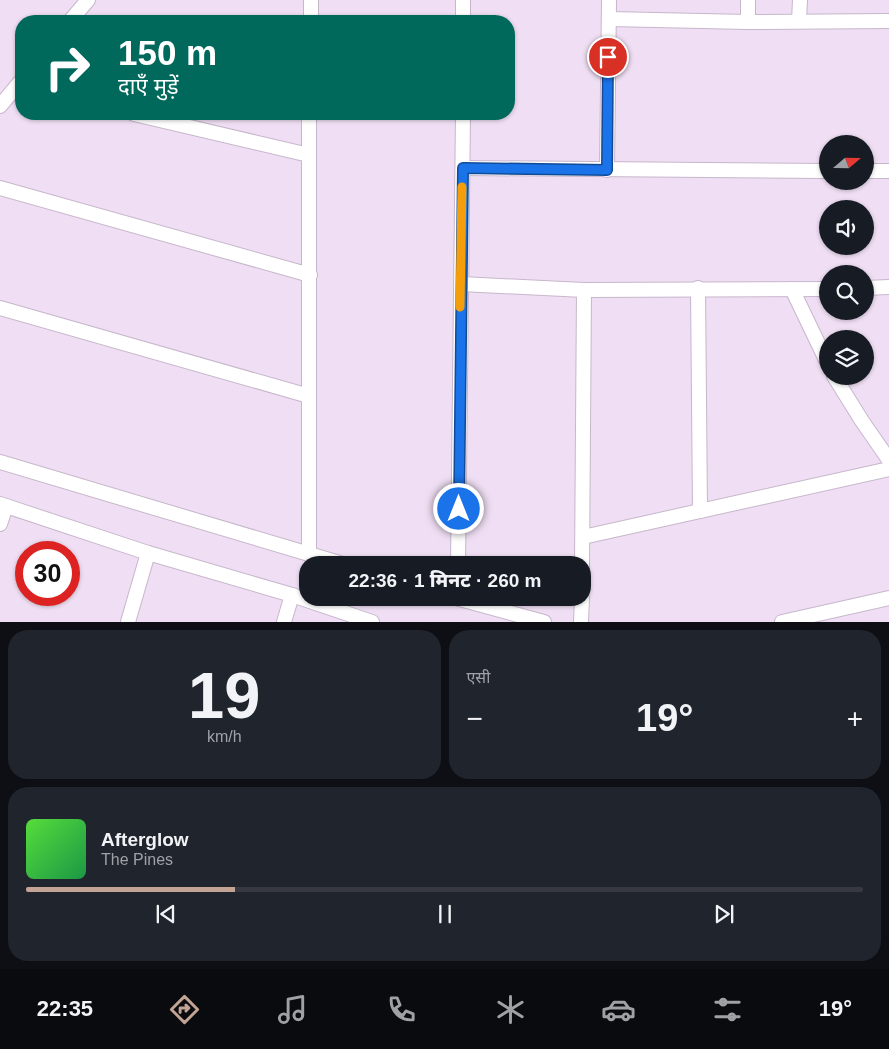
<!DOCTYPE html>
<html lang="hi">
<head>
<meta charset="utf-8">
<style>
	:root { --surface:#171b24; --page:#20242c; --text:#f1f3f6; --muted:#9ea1a6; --line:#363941; --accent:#c2a394 }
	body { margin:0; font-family:Helvetica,"Noto Sans Devanagari",sans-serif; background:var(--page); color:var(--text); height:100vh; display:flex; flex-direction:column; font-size:19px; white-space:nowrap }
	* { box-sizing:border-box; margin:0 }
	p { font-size:16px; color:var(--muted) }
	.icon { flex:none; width:28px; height:28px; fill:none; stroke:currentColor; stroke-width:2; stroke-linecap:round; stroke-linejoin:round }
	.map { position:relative; height:622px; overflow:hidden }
	.drawer { display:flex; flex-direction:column; gap:8px; padding:8px; background:#0d0f14; flex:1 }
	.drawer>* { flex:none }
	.top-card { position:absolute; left:15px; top:15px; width:500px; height:105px; border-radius:20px; box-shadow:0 1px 4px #0004; background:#00695c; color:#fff; overflow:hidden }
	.needle { width:32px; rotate:70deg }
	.fabs { position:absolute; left:819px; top:135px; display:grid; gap:10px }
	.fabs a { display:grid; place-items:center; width:55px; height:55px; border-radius:50%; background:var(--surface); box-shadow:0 1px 4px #0004; font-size:25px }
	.speed { position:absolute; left:15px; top:541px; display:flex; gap:10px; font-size:25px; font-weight:700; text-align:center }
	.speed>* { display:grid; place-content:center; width:65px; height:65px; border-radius:50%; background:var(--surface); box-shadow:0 1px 4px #0004; line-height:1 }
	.speed .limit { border:8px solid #d22; background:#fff; color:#111 }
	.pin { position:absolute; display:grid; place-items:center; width:42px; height:42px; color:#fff; margin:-21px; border:2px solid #fff; border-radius:50%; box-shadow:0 1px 5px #0007 }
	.me { position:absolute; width:55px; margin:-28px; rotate:0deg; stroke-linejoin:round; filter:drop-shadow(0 0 4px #0008) }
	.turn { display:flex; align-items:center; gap:18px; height:105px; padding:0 20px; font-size:22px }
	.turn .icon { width:65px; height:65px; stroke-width:2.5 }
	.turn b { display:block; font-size:35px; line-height:42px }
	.big { font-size:38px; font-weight:800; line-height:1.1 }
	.drawer .widget { flex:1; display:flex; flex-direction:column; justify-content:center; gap:8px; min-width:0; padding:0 18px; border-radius:20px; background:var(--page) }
	.drawer .dial { align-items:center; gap:0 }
	.dial b { font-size:65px; line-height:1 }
	.song { display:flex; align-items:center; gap:15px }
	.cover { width:60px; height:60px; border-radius:8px; background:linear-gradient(135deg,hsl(110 70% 55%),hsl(140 70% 35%)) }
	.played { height:5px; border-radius:2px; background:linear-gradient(90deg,var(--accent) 25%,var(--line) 25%) }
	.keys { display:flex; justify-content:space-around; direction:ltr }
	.heat { display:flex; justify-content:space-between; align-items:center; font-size:28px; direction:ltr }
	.drawer .tiles { flex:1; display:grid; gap:8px; grid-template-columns:1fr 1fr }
	.widget:last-child { grid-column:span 2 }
	.trip { position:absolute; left:299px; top:556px; width:292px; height:50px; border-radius:20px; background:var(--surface); box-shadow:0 1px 4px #0004; font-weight:800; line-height:50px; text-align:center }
	.dock { display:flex; height:80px; justify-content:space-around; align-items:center; background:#090b0e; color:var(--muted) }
	.dock .icon { width:35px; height:35px }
	.dock .on { color:var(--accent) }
	.dock b { font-size:22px; color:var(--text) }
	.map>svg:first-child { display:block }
</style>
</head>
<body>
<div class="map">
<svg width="889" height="622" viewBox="0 0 889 622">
	<rect width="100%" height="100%" fill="#f0dff4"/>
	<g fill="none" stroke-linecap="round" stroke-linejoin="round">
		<!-- minor casing -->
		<g stroke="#c7b7cb" stroke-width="16">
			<g id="minor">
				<path d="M609 19 748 22 889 21"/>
				<path d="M70 21 88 0"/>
				<path d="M311 21V0"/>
				<path d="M463 21V0"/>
				<path d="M799 21 800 0"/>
				<path d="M748 22V0"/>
				<path d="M0 106 21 81"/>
				<path d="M134 114 309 155"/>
				<path d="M463 168 828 171"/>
				<path d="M607 170 609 0"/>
				<path d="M865 171H889"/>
				<path d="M0 188 310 275"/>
				<path d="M461 284 584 290 828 289"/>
				<path d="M698 288 700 511"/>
				<path d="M865 288 889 287"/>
				<path d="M792 289 828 364"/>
				<path d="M0 308 309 396"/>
				<path d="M834 376 862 421 889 460"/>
				<path d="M0 462 346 565"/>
				<path d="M0 504 148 553 292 595 372 622"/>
				<path d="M0 524 6 506"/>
				<path d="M583 537 889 469"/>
				<path d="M309 554V114"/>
				<path d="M458 565 463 114"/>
				<path d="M582 568 584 290"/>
				<path d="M456 598 544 622"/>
				<path d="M128 622 148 553"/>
				<path d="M284 622 292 595"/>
				<path d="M581 622 582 598"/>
				<path d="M782 622 889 598"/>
			</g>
		</g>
		<!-- minor -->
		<use href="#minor" stroke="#fff" stroke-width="14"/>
	</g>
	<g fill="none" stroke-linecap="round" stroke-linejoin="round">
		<!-- route casing -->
		<g stroke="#114b97" stroke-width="12">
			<path id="route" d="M459 509 463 168 607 170 608 57"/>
		</g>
		<!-- route -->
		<use href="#route" stroke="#1a73e8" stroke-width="9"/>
		<!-- slow -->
		<path stroke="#f59e0b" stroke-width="9" d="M460 307 462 187"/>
	</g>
</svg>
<div class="fabs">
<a><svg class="needle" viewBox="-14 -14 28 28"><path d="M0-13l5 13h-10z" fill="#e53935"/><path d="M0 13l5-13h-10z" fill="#9ea1a6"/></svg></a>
<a><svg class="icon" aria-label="sound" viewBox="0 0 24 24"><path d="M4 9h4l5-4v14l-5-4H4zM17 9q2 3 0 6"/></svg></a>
<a><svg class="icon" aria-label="search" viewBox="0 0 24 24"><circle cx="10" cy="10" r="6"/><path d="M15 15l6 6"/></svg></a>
<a><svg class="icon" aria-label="layers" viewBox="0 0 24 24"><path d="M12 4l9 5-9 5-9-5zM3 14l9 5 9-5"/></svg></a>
</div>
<div class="speed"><div class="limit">30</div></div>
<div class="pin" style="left:608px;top:57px;background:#d93025"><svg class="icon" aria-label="arrive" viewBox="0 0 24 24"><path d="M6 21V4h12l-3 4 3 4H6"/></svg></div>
<svg class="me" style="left:459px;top:509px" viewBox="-20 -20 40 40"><circle r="17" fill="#1a73e8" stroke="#fff" stroke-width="3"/><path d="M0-11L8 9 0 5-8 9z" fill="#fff"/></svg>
<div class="trip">22:36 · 1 मिनट · 260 m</div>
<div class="top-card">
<div class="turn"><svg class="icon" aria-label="right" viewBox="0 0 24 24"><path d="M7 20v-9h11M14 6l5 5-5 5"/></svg><div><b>150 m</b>दाएँ मुड़ें</div></div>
</div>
</div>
<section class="drawer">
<div class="tiles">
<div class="widget dial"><b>19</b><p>km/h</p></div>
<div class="widget"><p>एसी</p>
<div class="heat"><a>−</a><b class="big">19°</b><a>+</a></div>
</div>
<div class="widget">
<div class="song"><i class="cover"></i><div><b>Afterglow</b><p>The Pines</p></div></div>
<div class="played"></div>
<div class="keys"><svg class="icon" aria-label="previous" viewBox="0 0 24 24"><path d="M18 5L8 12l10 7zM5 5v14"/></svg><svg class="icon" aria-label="pause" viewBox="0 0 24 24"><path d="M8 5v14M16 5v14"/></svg><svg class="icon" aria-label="next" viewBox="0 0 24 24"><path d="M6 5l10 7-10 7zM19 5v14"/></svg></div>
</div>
</div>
</section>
<nav class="dock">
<b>22:35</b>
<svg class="icon on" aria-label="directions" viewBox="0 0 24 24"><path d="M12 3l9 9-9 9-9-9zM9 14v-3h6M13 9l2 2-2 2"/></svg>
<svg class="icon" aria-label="music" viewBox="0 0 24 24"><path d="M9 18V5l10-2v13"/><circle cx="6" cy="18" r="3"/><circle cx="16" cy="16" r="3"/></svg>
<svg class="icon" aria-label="phone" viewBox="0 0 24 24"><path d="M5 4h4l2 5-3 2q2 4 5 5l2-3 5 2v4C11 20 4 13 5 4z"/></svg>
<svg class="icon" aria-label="climate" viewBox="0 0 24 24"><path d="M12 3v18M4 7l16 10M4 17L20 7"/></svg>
<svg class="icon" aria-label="car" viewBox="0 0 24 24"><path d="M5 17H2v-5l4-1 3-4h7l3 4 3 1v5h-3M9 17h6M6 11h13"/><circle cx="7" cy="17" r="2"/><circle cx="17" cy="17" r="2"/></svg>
<svg class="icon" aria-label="filters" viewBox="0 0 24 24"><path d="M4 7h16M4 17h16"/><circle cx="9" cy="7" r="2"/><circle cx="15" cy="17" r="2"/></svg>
<b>19°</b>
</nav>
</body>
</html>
